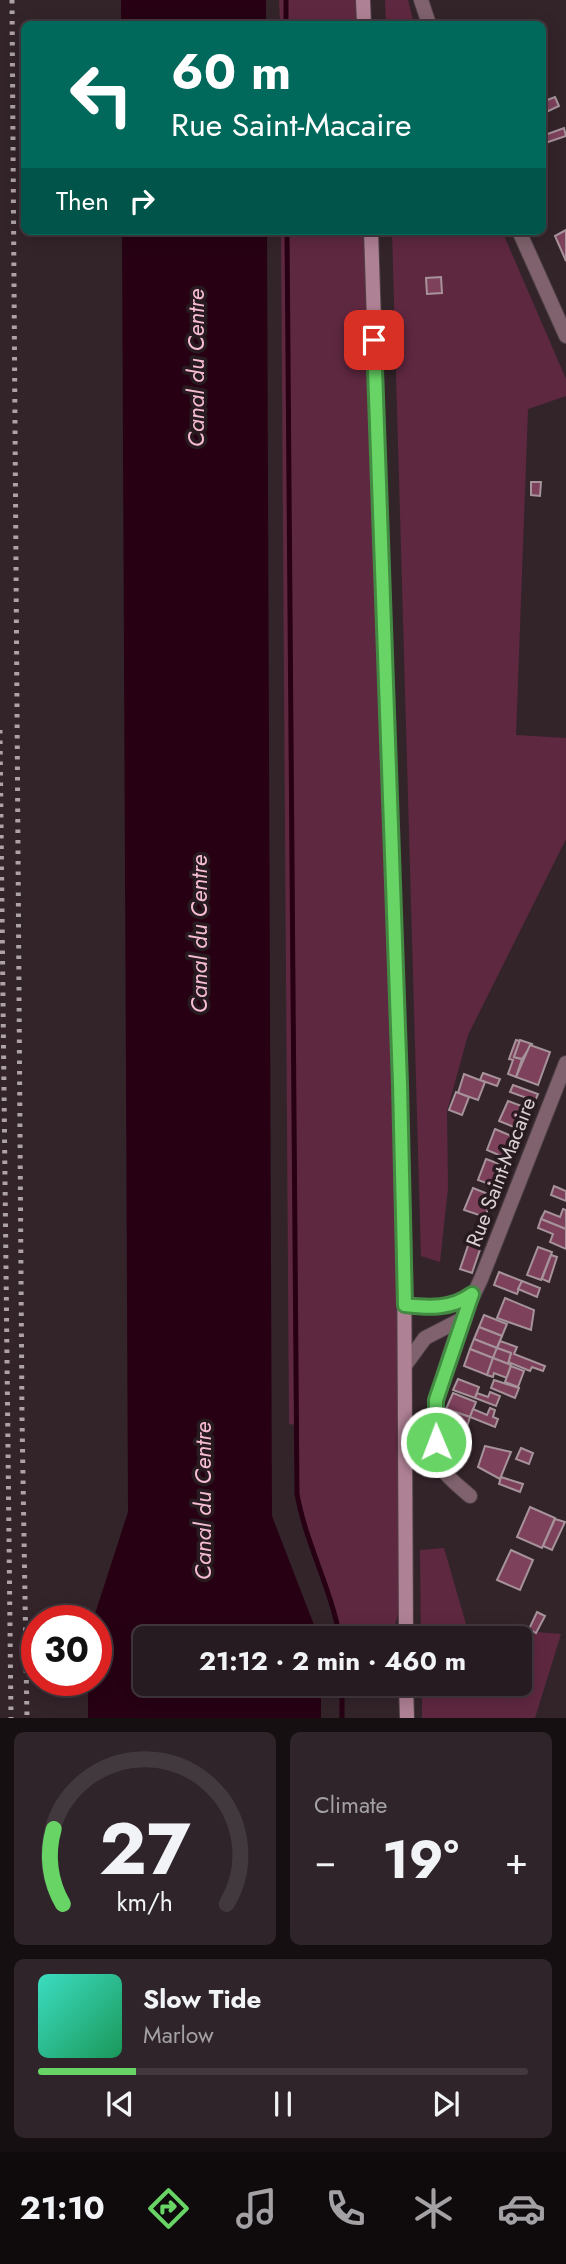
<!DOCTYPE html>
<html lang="en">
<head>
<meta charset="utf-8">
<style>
	:root { --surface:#261b20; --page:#2e2429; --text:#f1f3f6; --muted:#a4a1a5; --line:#42393e; --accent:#67d465 }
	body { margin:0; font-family:Jost,sans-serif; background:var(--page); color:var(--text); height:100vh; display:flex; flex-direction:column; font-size:26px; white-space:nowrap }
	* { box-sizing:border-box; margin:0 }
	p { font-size:23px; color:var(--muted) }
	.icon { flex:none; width:38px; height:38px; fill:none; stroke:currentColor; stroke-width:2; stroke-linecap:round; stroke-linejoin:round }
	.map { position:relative; height:1718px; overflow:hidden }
	.drawer { display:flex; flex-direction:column; gap:14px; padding:14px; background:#150f12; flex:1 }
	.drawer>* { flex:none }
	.top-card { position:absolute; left:21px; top:21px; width:525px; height:214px; border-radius:10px; box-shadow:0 4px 18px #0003,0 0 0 2px var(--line); background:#00695c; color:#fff; overflow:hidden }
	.speed { position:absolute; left:21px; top:1605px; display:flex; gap:14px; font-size:35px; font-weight:700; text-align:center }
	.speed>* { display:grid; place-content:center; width:91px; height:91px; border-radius:50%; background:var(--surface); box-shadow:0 4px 18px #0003,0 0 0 2px var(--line); line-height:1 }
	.speed .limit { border:10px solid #d22; background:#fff; color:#111 }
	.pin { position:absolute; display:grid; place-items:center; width:60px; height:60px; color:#fff; margin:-30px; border-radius:14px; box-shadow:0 4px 10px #0006 }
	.me { position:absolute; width:77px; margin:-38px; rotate:359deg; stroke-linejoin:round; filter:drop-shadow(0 0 5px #0008) }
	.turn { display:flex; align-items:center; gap:24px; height:147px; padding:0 35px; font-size:32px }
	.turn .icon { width:91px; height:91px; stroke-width:2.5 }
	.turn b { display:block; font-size:49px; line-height:60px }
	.then { display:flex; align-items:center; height:66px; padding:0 35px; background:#0003; gap:14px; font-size:26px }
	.big { font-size:52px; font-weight:700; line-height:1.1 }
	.drawer .card { flex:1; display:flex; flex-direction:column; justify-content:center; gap:10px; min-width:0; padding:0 24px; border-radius:10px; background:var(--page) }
	.drawer .dial { align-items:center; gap:0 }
	.dial svg { height:182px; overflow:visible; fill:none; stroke:var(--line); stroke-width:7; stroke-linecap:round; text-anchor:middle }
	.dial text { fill:var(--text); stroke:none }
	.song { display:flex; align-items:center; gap:21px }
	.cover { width:84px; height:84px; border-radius:10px; background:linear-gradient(135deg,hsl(170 70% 55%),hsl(150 70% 35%)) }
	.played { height:7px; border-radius:4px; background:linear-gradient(90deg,var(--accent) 20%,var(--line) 20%) }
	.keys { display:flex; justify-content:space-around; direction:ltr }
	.heat { display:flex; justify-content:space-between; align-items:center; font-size:38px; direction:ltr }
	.drawer .tiles { flex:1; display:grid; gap:14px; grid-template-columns:1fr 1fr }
	.card:last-child { grid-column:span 2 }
	.trip { position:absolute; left:133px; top:1626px; width:399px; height:70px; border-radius:10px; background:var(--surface); box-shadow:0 4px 18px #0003,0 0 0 2px var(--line); font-weight:700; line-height:70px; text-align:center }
	.tabs { display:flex; height:112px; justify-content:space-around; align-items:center; background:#0f0b0d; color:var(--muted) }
	.tabs .icon { width:49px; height:49px }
	.tabs .current { color:var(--accent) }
	.tabs b { font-size:32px; color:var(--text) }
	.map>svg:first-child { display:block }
</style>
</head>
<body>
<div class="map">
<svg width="566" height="1718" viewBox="0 0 566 1718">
	<rect width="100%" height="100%" fill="#33242a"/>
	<!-- green -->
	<g fill="#5f2841">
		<path d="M279 0H363L364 24H280Z"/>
		<path d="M385 0H408L414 24H386Z"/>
		<path d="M281 231H371L391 830 406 1588 391 1638H340C333 1600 316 1565 304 1529 293 1496 296 1459 296 1425L289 1424Z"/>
		<path d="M392 231H502L566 379V396L528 409 516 735 566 738V839L468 1035 447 1111 448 1188 440 1262 421 1256Z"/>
		<path d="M444 1548 470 1638H421L420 1550Z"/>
		<path d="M537 1632 561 1634 535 1718H422V1684H520V1645Z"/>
	</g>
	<!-- water -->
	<g fill="#270014">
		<rect x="121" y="0" width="145" height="24"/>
		<path d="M122 231H267L272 1516 319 1638H145V1684H321V1718H88V1680H96V1620H93L128 1512Z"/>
	</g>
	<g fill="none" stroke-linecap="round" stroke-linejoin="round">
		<!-- stream -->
		<g stroke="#270014" stroke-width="5">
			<path d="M286 0V24"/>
			<path d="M287 231 297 1494C306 1544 331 1588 340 1638"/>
			<path d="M342 1684V1718"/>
		</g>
	</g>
	<!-- building -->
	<g fill="#7e415c" stroke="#a6939a" stroke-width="2">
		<path d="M555 97 559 106 544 113 542 102Z"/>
		<path d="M564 128 566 136 542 144V136Z"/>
		<path d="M566 230V261L555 236Z"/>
		<path d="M441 277 442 293 427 294 426 278Z"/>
		<path d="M531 482H541L540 496 531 495Z"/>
		<path d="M516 1040 520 1041 514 1057 522 1059 516 1077 508 1074 513 1060 509 1059Z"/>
		<path d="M520 1040 532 1044 522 1059 514 1057Z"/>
		<path d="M530 1045 550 1052 538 1085 516 1077Z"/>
		<path d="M483 1073 500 1079 497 1086 480 1080Z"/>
		<path d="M464 1074 485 1082 478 1100 458 1093Z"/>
		<path d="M513 1085 538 1094 535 1101 510 1092Z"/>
		<path d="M456 1092 469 1097 462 1115 449 1110Z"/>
		<path d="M508 1101 527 1108 519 1129 499 1121Z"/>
		<path d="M495 1129 516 1138 508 1159 487 1150Z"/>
		<path d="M486 1159 505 1166 497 1187 478 1180Z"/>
		<path d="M554 1186 566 1191V1201L551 1195Z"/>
		<path d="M473 1188 493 1196 485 1217 464 1210Z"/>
		<path d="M563 1209 566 1210V1229L541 1219 545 1211 560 1217Z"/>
		<path d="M541 1219 566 1229V1249L550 1242 553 1234 538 1228Z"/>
		<path d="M473 1231 485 1235 472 1273 460 1269Z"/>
		<path d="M538 1247 552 1252 541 1280 527 1275Z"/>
		<path d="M551 1255 557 1257 549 1282 542 1279Z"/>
		<path d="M499 1272 522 1281 517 1294 494 1285Z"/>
		<path d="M522 1281 540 1288 537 1297 518 1289Z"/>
		<path d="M505 1298 534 1310 531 1330 497 1318Z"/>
		<path d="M484 1315 507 1324 502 1336 479 1327Z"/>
		<path d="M479 1327 502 1336 497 1348 474 1339Z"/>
		<path d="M474 1339 497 1348 493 1358 470 1349Z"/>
		<path d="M500 1341 517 1347 514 1354 545 1366 543 1371 532 1367 530 1371 508 1362 511 1353 497 1348Z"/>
		<path d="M497 1348 511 1353 508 1364 493 1358Z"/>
		<path d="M470 1349 493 1358 487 1375 464 1366Z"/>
		<path d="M493 1358 511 1365 507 1378 494 1373 493 1377 487 1375Z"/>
		<path d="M511 1366 524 1371 518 1387 505 1382Z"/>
		<path d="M458 1379 479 1387 475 1398 453 1390Z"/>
		<path d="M494 1380 519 1388 515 1398 491 1388Z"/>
		<path d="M490 1392 500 1396 496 1406 475 1398 477 1393 488 1397Z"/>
		<path d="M453 1393 476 1402 470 1417 446 1409Z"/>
		<path d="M490 1408 495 1410 493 1417 498 1419 495 1427 470 1417 473 1409 487 1415Z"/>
		<path d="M446 1409 470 1417 467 1427 443 1418Z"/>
		<path d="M485 1446 511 1452 500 1479 478 1467Z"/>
		<path d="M521 1448 533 1453 529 1464 516 1459Z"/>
		<path d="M501 1477 523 1484 520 1492 499 1484Z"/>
		<path d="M530 1507 555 1518 542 1548 517 1537Z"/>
		<path d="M555 1519 565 1522 552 1550 543 1546Z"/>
		<path d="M511 1550 533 1560 520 1590 497 1580Z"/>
		<path d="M537 1612 545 1616 536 1633 529 1629Z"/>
	</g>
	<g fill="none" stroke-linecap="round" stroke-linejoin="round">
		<!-- minor casing -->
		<g stroke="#4e4045" stroke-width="16">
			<g id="minor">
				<path d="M421 0 429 24"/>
				<path d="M519 231 566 336"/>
				<path d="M405 1305C429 1308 452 1309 472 1294"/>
				<path d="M462 1319C449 1356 419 1432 442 1469 449 1479 461 1488 470 1496"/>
				<path d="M406 1364 425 1338 462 1319 481 1279 566 1063"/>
			</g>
		</g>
		<!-- secondary casing -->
		<g stroke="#4e4045" stroke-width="16">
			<g id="secondary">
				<path d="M363 0 364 24"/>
				<path d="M371 231 404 1228 406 1638"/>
				<path d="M406 1684 407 1718"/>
			</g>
		</g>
		<!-- minor -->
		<use href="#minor" stroke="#7f626d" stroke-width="14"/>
		<!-- secondary -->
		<use href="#secondary" stroke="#af8194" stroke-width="14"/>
		<!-- rail -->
		<g stroke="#ada2a6" stroke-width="5" stroke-dasharray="3.5 7" stroke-linecap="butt">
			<path d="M12 0 22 1417 27 1718"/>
			<path d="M0 730 11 1718"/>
		</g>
	</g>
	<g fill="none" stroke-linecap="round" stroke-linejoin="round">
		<!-- route casing -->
		<g stroke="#438a42" stroke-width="18">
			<path id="route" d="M374 340 400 1084 405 1305C429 1308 452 1309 472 1294L436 1400V1442"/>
		</g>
		<!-- route -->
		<use href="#route" stroke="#67d465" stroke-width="12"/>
	</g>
	<g text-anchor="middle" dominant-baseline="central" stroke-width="7" stroke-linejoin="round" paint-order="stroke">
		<!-- street labels -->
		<g font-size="21" fill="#dbd1d4" stroke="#281b20">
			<text transform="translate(501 1172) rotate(-69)">Rue Saint-Macaire</text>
		</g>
		<!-- water labels -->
		<g font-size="23" font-style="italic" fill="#f6bcd3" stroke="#281b20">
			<text transform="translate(196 368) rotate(-90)">Canal du Centre</text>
			<text transform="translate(199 934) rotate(-90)">Canal du Centre</text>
			<text transform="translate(203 1501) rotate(-90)">Canal du Centre</text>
		</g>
	</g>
</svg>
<div class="speed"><div class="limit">30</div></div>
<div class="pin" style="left:374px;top:340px;background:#d93025"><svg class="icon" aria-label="arrive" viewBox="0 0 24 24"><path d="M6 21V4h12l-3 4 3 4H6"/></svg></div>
<svg class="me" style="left:436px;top:1442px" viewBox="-20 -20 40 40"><circle r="17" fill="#67d465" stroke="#fff" stroke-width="3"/><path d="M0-11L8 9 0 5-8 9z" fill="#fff"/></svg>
<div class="trip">21:12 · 2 min · 460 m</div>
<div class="top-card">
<div class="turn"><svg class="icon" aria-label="left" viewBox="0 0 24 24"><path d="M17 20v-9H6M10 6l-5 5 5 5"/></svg><div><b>60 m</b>Rue Saint-Macaire</div></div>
<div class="then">Then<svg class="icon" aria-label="right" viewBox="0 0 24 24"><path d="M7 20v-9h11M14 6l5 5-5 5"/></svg></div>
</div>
</div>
<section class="drawer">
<div class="tiles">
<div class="card dial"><svg viewBox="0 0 100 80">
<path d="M14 69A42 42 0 1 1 86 69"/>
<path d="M14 69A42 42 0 0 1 10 36" stroke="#67d465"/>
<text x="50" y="56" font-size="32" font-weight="700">27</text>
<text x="50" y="72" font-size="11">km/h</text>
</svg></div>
<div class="card"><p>Climate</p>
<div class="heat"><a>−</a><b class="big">19°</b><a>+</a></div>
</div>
<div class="card">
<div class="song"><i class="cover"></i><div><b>Slow Tide</b><p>Marlow</p></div></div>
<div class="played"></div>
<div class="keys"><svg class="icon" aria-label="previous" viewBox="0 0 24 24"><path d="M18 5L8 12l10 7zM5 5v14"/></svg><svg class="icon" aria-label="pause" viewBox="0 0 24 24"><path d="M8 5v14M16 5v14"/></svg><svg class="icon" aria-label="next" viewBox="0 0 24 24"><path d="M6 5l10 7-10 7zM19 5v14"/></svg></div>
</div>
</div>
</section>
<nav class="tabs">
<b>21:10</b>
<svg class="icon current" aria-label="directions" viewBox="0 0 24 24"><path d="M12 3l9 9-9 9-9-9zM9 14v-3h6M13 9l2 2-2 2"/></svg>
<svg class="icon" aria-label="music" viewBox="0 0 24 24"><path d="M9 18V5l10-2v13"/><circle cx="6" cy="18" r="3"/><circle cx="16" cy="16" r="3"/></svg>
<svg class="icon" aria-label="phone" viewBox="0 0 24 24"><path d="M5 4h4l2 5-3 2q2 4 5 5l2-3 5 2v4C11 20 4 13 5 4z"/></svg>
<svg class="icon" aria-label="climate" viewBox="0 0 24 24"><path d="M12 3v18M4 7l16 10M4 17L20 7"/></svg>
<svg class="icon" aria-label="car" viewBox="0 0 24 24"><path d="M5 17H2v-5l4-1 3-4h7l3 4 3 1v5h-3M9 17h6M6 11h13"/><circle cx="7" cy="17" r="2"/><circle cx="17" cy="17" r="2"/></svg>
</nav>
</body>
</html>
